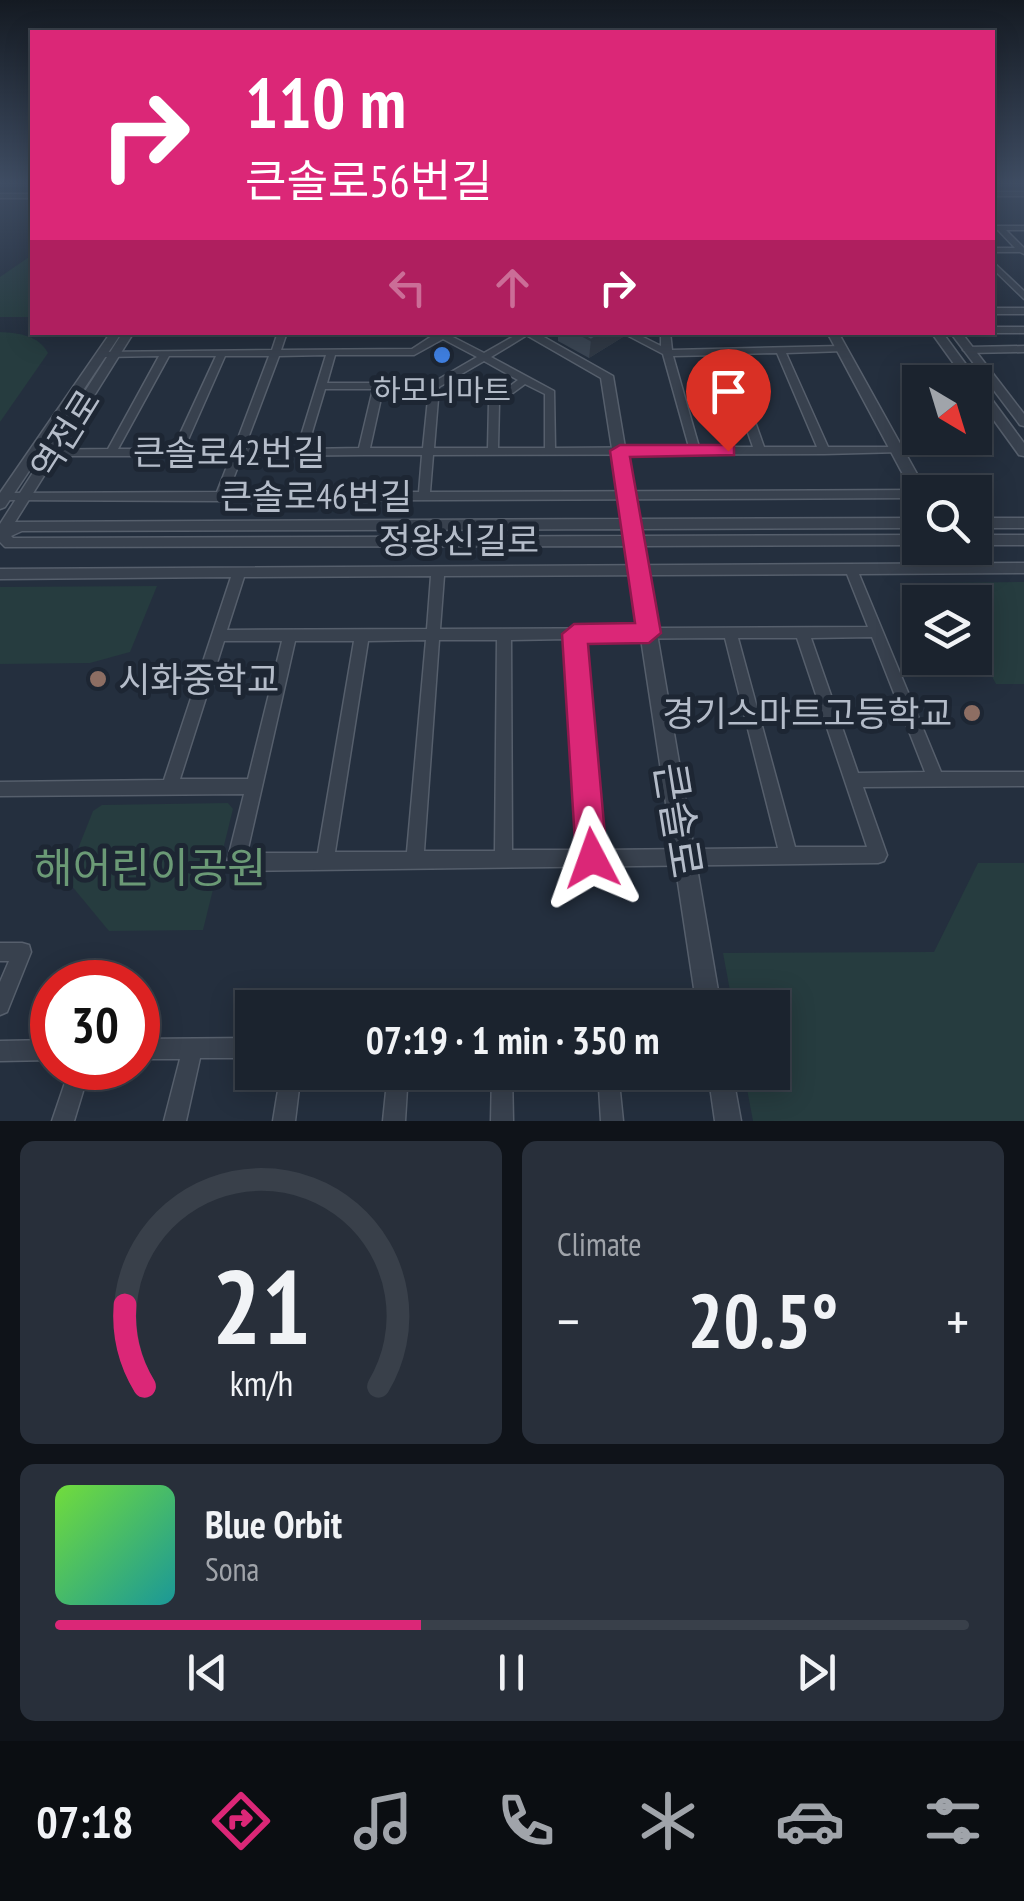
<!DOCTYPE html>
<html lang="en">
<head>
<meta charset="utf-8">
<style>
	:root { --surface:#1b232e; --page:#282f3a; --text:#f1f3f6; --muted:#a0a4aa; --line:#39404a; --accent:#db2777 }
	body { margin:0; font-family:"PT Sans Narrow","Noto Sans KR",sans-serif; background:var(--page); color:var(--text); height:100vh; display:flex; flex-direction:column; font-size:38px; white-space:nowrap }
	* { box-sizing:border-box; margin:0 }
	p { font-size:32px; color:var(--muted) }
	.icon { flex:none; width:55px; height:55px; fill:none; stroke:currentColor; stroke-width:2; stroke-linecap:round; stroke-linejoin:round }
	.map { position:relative; height:1121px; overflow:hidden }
	.drawer { display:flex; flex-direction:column; gap:20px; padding:20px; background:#0f1319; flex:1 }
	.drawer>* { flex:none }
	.hud { position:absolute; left:30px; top:30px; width:965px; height:305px; border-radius:0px; box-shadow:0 5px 25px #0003,0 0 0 2px var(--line); background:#db2777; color:#fff; overflow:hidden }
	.needle { width:65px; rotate:142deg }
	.controls { position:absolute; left:902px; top:365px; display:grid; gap:20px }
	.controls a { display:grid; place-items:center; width:90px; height:90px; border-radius:0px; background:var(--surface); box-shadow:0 5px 25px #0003,0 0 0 2px var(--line); font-size:50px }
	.speed { position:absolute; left:30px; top:960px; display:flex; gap:20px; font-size:50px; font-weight:700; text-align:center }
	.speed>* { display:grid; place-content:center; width:130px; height:130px; border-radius:50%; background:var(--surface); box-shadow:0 5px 25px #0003,0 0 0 2px var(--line); line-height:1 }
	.speed .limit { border:15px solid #d22; background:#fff; color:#111 }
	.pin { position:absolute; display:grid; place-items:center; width:85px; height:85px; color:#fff; margin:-102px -42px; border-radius:50% 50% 50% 0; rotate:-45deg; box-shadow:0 0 10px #0007 }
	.pin .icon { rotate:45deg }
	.me { position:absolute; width:110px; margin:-55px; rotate:356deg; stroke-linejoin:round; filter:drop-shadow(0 0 8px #0008) }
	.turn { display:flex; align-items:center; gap:35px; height:210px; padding:0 50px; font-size:45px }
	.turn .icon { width:130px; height:130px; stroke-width:2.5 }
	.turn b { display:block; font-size:70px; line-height:85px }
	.lanes { display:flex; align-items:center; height:95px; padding:0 50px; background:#0003; justify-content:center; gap:50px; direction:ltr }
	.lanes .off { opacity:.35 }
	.big { font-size:75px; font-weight:700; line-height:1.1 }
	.drawer .tile { flex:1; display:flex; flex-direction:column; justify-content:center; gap:15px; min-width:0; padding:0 35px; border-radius:15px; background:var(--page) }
	.drawer .dial { align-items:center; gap:0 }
	.dial svg { height:260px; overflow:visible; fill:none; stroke:var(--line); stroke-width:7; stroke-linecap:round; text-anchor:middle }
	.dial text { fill:var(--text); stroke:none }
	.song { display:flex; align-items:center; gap:30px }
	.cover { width:120px; height:120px; border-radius:15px; background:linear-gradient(135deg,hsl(100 70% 55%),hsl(180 70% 35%)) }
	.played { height:10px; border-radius:5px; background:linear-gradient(90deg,var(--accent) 40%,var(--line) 40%) }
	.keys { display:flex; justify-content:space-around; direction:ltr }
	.heat { display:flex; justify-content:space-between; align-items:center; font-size:55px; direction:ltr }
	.drawer .tiles { flex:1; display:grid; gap:20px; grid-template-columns:1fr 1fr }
	.tile:last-child { grid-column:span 2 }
	.trip { position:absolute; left:235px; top:990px; width:555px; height:100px; border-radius:0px; background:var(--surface); box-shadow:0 5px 25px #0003,0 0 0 2px var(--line); font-weight:700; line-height:100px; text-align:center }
	.tabs { display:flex; height:160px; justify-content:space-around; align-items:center; background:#0b0e12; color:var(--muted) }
	.tabs .icon { width:70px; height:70px }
	.tabs .selected { color:var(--accent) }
	.tabs b { font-size:45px; color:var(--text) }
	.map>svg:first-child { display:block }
</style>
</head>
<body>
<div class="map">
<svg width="1024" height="1121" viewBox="0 0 1024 1121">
	<rect width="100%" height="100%" fill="#242f3e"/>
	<!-- green -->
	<g fill="#263c3f">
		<path d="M32 255V317H0V277Z"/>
		<path d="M0 332C19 333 38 335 48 353L0 422Z"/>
		<path d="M1024 582V684H996L975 644V602H953L943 583Z"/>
		<path d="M157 586 130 652 90 663 0 664V587Z"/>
		<path d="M228 803 233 809 203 930 109 931 66 879 93 811 102 805Z"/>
		<path d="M978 863H1024V1121H753L744 1073 772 1072V1008L733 1007 723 953 934 952Z"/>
	</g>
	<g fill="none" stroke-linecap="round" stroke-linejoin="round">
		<!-- minor casing -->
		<g stroke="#565f6c" stroke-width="3">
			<g id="minor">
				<path d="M992 226H1024V230H1006L1024 248V254L1020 252H992V248H1015L998 230H992Z"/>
				<path d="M992 261 1024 291V299L992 268Z"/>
				<rect x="992" y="308" width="32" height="6"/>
				<rect x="992" y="327" width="32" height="6"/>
				<path d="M278 332H287L281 350 412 349 438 332H452L449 335 484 353 521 332H532L491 357 554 391 555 448 689 447 663 354 621 332H633L661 346V332H670L672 350 841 346 846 349 844 351 786 353 828 447H897L902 450 901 452 824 454 433 455 430 492 920 490 925 492H920V498L221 501 0 500V494L4 493 217 492 231 456H35L30 453 35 450 108 449 159 356 103 357 100 356V352L272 350ZM443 339 477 357 432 383H327L335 355H414ZM777 353 817 447H764L731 354ZM326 355 297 449H244L279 356ZM721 355 753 447H699L673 356ZM169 356H216L173 449H118ZM225 356H269L234 449H184ZM484 361 518 380 489 402 488 448H434L439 387ZM525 384 545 394V448H498L499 403ZM325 389H373L359 448 307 449ZM383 389H429L423 448H370ZM364 455H422L419 492H228L242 456Z"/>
				<path d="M1024 346V352L968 353 963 350 968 347Z"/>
				<path d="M1024 563V573L859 574 941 772H1024V786L863 787 887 855 884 861 878 863 236 871 230 868 227 862 244 794 0 796V782L164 780 231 577 0 579V569ZM847 574 868 627 440 629 444 576ZM431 576 427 629 227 630 244 577ZM872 637 925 772 858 773 811 638ZM725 638 778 848 600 850 582 639ZM738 638H797L867 847H795ZM569 639 583 850H512L511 640ZM426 640 407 852H335L368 641ZM439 640H497L495 851H424ZM224 641H282L248 779H180ZM295 641H354L318 853H247Z"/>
				<path d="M0 943H22L29 945 31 952 7 1012 0 1015V982L9 961H0Z"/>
				<path d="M252 1038V1058H200L186 1121H164L180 1059H138V1039Z"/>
				<path d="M52 1040V1060L0 1061V1041Z"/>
				<path d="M70 1068H90L74 1121H52Z"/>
				<path d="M281 1072H301L295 1121H273Z"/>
				<path d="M388 1072H408L405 1121H383Z"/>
				<path d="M492 1072H512L513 1121H491Z"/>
				<path d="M598 1072H618L623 1121H601Z"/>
			</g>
		</g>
		<!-- tertiary casing -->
		<g stroke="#565f6c" stroke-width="3">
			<g id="tertiary">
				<rect x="992" y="192" width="32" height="4"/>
				<rect x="0" y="194" width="32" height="4"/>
				<path d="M111 332H122L5 507 0 509V493Z"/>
				<path d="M123 332H134L15 522 623 519 601 378 521 332H535L613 376 637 519 920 518V528L639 529 640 536 920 535V545L642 546 721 1008H697L627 546 5 547 0 542V524ZM624 529 626 536 13 538 11 536 22 531Z"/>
				<path d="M827 332H838L927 492H920V498L913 493Z"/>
				<path d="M931 332H942L1024 443V456L1019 455 975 394V382H967Z"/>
				<path d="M950 332H961L1024 414V426L1020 425Z"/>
				<rect x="975" y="518" width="49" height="10"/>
				<rect x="975" y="535" width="49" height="10"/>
				<path d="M708 1072H732L741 1121H715Z"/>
			</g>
		</g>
		<!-- minor -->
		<use href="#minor" fill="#38414e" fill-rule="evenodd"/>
		<!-- tertiary -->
		<use href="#tertiary" fill="#38414e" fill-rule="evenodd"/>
	</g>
	<!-- wall -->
	<path fill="#3b4654" d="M558 332H623V337L589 358 558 341Z"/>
	<!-- shaded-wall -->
	<path fill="#303945" d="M604 332H623V337L589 358 591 340Z"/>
	<!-- building -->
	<path fill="#455162" stroke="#303945" stroke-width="2.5" d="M576 332H604L591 340Z"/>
	<!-- sky -->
	<linearGradient id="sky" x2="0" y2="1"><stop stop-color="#141a22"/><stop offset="0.54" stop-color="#3f4d63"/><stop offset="1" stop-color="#3f4d63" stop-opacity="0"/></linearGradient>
	<rect width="1024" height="339" fill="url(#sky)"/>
	<!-- route -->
	<path fill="#db2777" stroke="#8e194d" stroke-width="2.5" d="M728 445 734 446V455L630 457 661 633 649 643 588 644 607 858 603 869 592 873 581 869 576 858 562 634 574 624 635 623 610 451 620 445Z"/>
	<!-- markers -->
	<circle fill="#3f7fe0" stroke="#1d2633" stroke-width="4" cx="442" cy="355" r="10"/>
	<g fill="#8d6e63" stroke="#1d2633" stroke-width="4">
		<circle cx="98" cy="679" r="10"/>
		<circle cx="972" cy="713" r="10"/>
	</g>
	<g text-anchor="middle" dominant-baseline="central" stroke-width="10" stroke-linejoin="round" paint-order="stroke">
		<!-- far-poi labels -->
		<g font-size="30" fill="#b4bcc9" stroke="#1d2633">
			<text x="442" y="389">하모니마트</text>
		</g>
		<!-- street labels -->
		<g font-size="35" fill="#b4bcc9" stroke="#1d2633">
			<text transform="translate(65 434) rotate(-58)">역전로</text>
			<text x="229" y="452">큰솔로42번길</text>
			<text x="316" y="496">큰솔로46번길</text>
			<text x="459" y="540">정왕신길로</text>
		</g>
		<!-- poi labels -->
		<g font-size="35" fill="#b4bcc9" stroke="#1d2633" text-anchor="start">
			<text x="118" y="679">시화중학교</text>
			<text x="952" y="713" text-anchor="end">경기스마트고등학교</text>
		</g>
		<!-- near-street labels -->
		<g font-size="42" fill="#b4bcc9" stroke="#1d2633">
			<text transform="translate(679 820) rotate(81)">큰솔로</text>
		</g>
		<!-- near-park labels -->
		<g font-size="42" fill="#6b9a76" stroke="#1d2633">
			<text x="150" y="867">해어린이공원</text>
		</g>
	</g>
</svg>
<div class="controls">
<a><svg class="needle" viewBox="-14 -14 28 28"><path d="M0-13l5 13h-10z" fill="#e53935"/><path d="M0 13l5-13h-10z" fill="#a0a4aa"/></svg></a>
<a><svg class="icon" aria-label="search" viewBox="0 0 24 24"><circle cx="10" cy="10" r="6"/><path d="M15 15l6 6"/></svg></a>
<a><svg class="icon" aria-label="layers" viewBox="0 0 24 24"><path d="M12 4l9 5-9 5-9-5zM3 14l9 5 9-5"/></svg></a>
</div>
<div class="speed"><div class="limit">30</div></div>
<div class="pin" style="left:728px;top:451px;background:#d93025"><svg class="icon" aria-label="arrive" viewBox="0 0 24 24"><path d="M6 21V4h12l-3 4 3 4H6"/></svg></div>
<svg class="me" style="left:592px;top:858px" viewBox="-20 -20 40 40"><path d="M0-17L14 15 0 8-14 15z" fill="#db2777" stroke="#fff" stroke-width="4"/></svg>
<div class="trip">07:19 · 1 min · 350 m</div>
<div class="hud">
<div class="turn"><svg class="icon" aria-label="right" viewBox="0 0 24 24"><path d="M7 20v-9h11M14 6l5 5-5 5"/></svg><div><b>110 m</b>큰솔로56번길</div></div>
<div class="lanes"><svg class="icon off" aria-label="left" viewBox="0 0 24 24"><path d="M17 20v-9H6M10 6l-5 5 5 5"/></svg><svg class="icon off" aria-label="ahead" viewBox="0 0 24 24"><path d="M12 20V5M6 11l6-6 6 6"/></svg><svg class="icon" aria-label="right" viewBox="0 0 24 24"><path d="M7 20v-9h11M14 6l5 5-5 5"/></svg></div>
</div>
</div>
<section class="drawer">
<div class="tiles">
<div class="tile dial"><svg viewBox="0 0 100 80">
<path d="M14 69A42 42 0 1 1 86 69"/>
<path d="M14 69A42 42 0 0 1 8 44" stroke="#db2777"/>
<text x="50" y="56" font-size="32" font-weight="700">21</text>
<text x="50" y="72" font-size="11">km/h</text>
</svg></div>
<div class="tile"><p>Climate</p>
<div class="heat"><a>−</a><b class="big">20.5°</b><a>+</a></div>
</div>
<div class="tile">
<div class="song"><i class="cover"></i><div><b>Blue Orbit</b><p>Sona</p></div></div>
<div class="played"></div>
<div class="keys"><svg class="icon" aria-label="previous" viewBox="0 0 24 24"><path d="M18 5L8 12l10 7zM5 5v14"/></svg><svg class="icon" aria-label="pause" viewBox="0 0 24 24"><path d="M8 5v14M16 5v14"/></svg><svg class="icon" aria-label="next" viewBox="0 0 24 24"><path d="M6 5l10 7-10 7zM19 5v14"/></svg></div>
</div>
</div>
</section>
<nav class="tabs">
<b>07:18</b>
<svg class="icon selected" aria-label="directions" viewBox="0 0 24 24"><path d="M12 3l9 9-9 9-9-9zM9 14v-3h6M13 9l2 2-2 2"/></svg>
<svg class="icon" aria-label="music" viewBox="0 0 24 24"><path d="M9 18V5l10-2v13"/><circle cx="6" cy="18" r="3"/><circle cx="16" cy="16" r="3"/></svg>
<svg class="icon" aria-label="phone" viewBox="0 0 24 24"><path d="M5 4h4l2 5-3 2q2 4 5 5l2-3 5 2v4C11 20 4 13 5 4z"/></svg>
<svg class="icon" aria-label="climate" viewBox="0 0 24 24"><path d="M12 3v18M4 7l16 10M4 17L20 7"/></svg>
<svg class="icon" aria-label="car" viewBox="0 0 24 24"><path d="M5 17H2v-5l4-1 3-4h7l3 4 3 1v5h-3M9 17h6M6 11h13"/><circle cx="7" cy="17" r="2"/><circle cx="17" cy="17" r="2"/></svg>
<svg class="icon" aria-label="filters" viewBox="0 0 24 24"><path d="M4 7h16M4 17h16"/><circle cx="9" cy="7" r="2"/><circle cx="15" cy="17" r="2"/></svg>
</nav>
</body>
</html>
